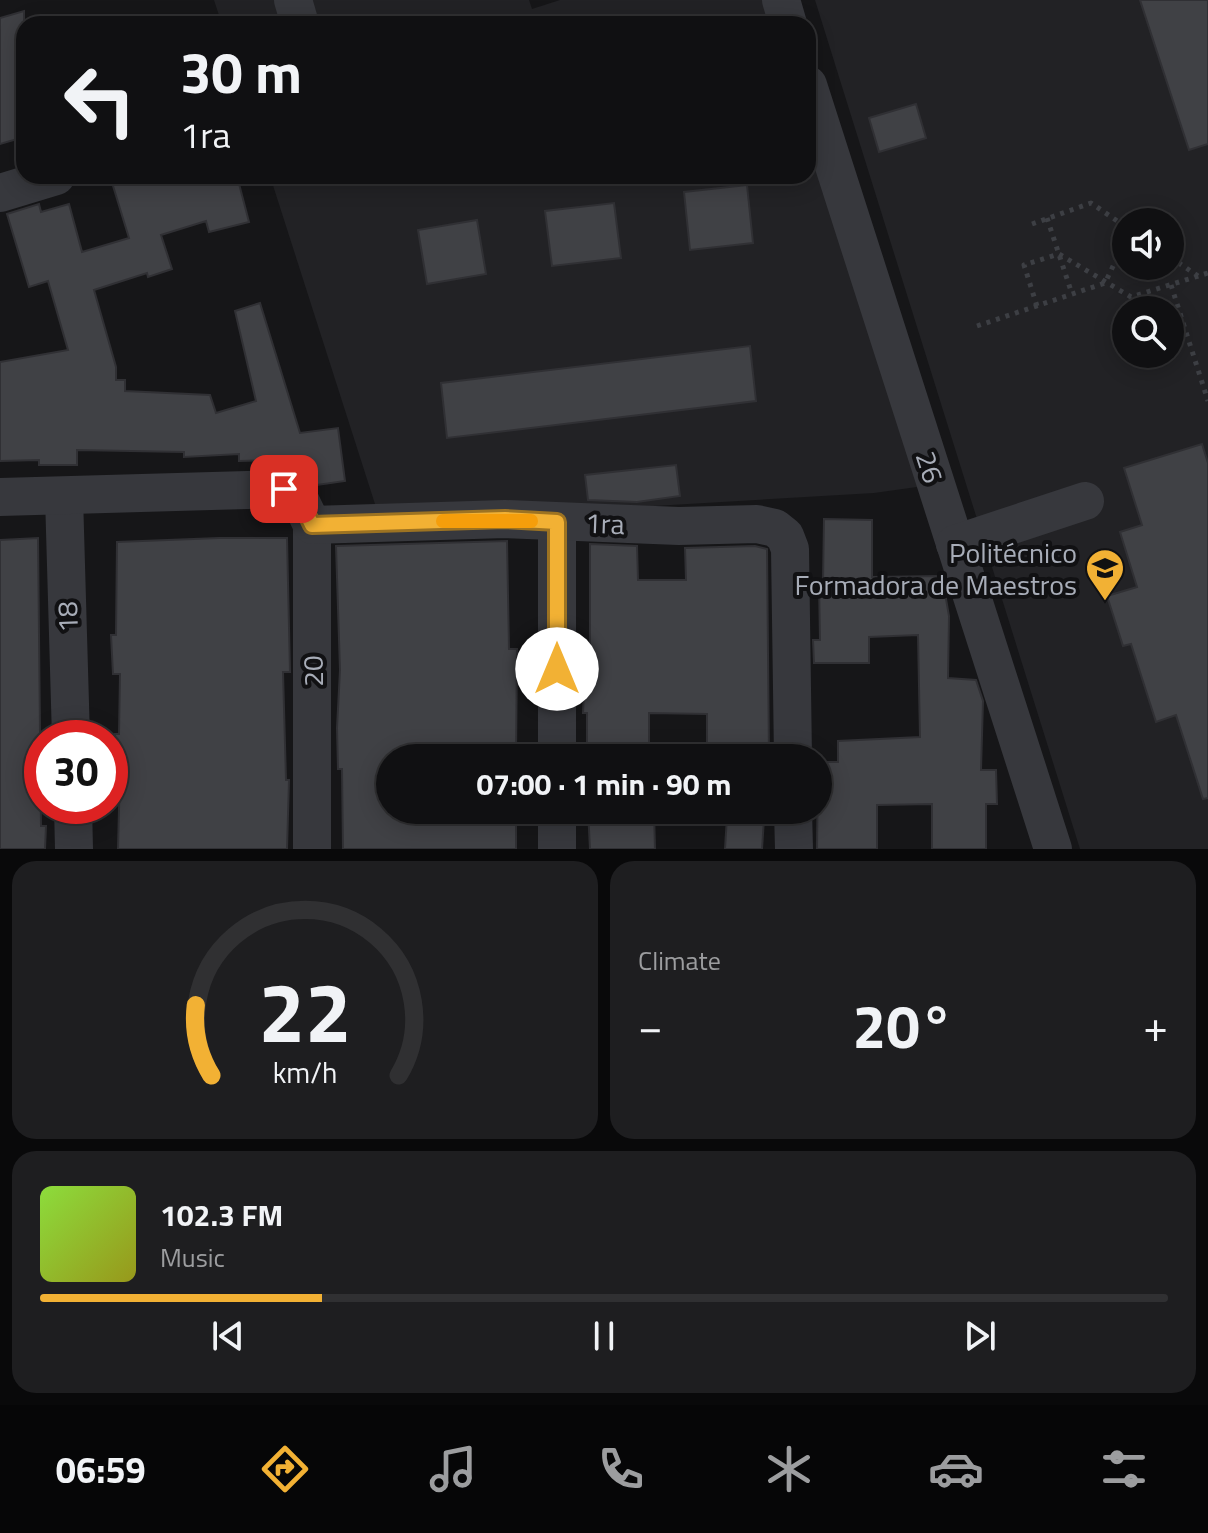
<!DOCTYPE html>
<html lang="en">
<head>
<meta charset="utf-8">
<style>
	:root { --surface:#101012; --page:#1e1e20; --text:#f1f3f6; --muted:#9c9d9f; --line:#303032; --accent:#f2b134 }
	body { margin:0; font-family:"Titillium Web",sans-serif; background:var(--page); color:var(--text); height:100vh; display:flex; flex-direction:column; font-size:30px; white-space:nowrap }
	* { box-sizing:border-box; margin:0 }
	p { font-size:26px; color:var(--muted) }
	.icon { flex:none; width:44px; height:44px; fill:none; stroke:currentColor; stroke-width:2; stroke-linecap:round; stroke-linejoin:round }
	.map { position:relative; height:849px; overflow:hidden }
	.side { display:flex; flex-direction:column; gap:12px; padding:12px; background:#09090a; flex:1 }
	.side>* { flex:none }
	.top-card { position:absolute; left:16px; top:16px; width:800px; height:168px; border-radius:24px; box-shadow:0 4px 20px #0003,0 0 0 2px var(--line); background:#101012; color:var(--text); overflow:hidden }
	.buttons { position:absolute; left:1112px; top:208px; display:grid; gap:16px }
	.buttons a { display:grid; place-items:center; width:72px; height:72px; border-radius:50%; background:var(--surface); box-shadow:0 4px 20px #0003,0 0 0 2px var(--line); font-size:40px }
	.speed { position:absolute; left:24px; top:720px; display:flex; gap:16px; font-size:40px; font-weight:700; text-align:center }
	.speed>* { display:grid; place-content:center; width:104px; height:104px; border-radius:50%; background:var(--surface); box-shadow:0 4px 20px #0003,0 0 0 2px var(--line); line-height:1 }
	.speed .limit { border:12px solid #d22; background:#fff; color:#111 }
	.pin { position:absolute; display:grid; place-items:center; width:68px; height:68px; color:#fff; margin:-34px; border-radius:16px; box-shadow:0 4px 12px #0006 }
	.me { position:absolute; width:88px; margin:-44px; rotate:0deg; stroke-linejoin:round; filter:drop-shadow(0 0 6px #0008) }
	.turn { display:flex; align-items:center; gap:28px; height:168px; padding:0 32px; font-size:36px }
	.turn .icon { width:104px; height:104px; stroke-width:2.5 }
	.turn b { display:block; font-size:56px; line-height:68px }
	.big { font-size:60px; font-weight:700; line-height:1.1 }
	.side .card { flex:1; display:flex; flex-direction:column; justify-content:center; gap:12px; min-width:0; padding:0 28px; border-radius:24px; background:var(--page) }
	.side .dial { align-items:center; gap:0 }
	.dial svg { height:208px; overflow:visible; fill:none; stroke:var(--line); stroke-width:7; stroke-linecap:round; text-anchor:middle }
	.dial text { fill:var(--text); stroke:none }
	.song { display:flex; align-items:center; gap:24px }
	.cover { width:96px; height:96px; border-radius:12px; background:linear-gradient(135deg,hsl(90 70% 55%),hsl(60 70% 35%)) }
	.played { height:8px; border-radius:4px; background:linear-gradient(90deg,var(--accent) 25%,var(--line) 25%) }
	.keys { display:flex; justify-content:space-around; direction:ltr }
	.heat { display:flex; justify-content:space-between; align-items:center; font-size:44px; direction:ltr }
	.side .tiles { flex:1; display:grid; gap:12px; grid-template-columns:1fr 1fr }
	.card:last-child { grid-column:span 2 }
	.trip { position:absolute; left:376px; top:744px; width:456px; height:80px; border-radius:40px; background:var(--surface); box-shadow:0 4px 20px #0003,0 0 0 2px var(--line); font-weight:700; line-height:80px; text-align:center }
	.tabs { display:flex; height:128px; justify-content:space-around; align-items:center; background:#060607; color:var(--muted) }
	.tabs .icon { width:56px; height:56px }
	.tabs .active { color:var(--accent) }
	.tabs b { font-size:36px; color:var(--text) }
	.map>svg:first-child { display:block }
</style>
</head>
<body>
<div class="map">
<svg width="1208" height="849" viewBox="0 0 1208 849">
	<rect width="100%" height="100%" fill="#161618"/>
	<!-- built -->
	<g fill="#222225" fill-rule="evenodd">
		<path d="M214 0H529L532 9 560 0H767L775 24H222Z"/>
		<path d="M815 0H1208V849H1080ZM1126 222H1170V266H1126ZM1126 310H1170V354H1126Z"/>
		<path d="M808 121 931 485 874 493 586 510 375 504 270 176H808Z"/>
	</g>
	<!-- building -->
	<g fill="#404145" stroke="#303034" stroke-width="2">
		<path d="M1140 0H1208V144L1189 150Z"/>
		<path d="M24 11V137L0 144V18Z"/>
		<path d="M916 104 926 138 879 152 869 118Z"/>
		<path d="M110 176H237L249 222 209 232 206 221 161 235 172 269 148 277 147 273 94 290 116 367V380H125V391L210 395 216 413 256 401 235 311 260 303 300 433 338 428 345 481 317 485 311 479 308 464 285 465 284 460 239 461V454L184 457V452L77 450V465H39V460L0 461V362L68 350 48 281 29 287 7 214 39 204 41 212 69 204 82 252 129 238Z"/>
		<path d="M747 185 753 243 690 250 684 192Z"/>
		<path d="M614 203 621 258 552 266 545 211Z"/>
		<path d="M477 220 486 274 427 284 418 230Z"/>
		<path d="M750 346 756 401 447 438 441 383Z"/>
		<path d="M1202 444 1208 463V798L1203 799 1176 715 1156 722 1131 644 1123 646 1107 596 1137 587 1120 532 1142 525 1124 468Z"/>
		<path d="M676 465 680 496 637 502 588 500 585 475Z"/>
		<path d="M824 519 872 520V577L942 576 949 616 948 678 976 680 983 701 981 770H996L997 804H986V849H932V804L877 805V849H817L818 762H838V741L920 737 918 635 869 637V663H814L813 640H820L819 582H823Z"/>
		<path d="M38 538 41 826H46L45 849H0V540Z"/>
		<path d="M219 538H287L290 672H283L286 780H289L287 849H118L120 769H115V734H119L120 674H113L111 635H116L117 542Z"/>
		<path d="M507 541 509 649H517L516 758H390V810H416V820H516V849H343L342 769H338L337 728 340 670 336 546Z"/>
		<path d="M590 544 637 546 638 580H686L685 548 755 546 767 549 769 758H707V714L649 713V758H587V713H583L586 646 590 647Z"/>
		<path d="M588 810H654L655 849H590Z"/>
		<path d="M727 816 764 819 762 849H725Z"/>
	</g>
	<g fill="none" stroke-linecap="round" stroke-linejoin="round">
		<!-- path -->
		<g stroke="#3d3f44" stroke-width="5" stroke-dasharray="4 6" stroke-linecap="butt">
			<path d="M1047 218 1072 294"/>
			<path d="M1032 224 1091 203 1126 227"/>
			<path d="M1170 257 1198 276"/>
			<path d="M1171 285 1208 401"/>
			<path d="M1037 306 1024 265 1059 254 1131 297 1208 273"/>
			<path d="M977 326 1105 283 1126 239"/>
		</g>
		<!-- minor -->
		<g stroke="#37383d" stroke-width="38">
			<path d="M293 0 300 24"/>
			<path d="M781 0 788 24"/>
			<path d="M808 85 1053 849"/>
			<path d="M0 193 56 176"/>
			<path d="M64 496 71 738"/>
			<path d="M0 497 284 489 298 496 312 525V849"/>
			<path d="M557 522V758"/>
			<path d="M312 525 505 519 679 526 757 524 775 528 785 536 790 549 793 758"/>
			<path d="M955 544 1085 501"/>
			<path d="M73 806 74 849"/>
			<path d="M557 810V849"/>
			<path d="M793 810 794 849"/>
		</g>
	</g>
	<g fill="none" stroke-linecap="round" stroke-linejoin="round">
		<!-- route casing -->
		<g stroke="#9d7322" stroke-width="20">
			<path id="route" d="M284 489 298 496 312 525 505 519 557 522V669"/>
		</g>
		<!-- route -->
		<use href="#route" stroke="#f2b134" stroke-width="14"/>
		<!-- slow -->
		<path stroke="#f59e0b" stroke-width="14" d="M443 521H531"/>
	</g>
	<!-- icons -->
	<defs>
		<g id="school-pin" transform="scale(2)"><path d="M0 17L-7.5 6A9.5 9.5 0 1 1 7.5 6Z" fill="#f2b134" stroke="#111113"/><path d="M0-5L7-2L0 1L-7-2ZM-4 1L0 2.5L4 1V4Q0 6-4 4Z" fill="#111"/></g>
	</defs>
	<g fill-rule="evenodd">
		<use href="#school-pin" x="1105" y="568"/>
	</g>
	<g text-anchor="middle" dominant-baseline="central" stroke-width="8" stroke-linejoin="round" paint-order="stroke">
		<!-- street labels -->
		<g font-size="28" fill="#a8adb8" stroke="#111113">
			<text transform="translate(930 467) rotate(72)">26</text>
			<text transform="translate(605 523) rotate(2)">1ra</text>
			<text transform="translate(67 617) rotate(-92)">18</text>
			<text transform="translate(312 671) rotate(-90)">20</text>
		</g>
		<!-- poi labels -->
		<g font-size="28" fill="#a8adb8" stroke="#111113" text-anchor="end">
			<text x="1077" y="552">Politécnico<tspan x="1077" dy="32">Formadora de Maestros</tspan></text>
		</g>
	</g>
</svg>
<div class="buttons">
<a><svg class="icon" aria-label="sound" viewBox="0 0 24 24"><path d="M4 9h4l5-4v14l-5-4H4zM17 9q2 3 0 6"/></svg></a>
<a><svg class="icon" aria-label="search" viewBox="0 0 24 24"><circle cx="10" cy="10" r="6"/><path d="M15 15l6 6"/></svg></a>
</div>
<div class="speed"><div class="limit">30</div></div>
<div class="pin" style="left:284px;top:489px;background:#d93025"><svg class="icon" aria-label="arrive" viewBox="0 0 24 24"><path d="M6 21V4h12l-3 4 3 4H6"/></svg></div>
<svg class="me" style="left:557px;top:669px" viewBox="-20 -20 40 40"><circle r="19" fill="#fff"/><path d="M0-13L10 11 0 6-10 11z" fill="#f2b134"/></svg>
<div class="trip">07:00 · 1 min · 90 m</div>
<div class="top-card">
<div class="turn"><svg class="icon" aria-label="left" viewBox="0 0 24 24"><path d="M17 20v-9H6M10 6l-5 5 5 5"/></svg><div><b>30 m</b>1ra</div></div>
</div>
</div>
<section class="side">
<div class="tiles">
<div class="card dial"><svg viewBox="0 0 100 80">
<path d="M14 69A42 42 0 1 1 86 69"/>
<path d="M14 69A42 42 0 0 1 8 42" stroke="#f2b134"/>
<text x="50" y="56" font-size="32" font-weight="700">22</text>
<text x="50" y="72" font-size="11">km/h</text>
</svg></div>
<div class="card"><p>Climate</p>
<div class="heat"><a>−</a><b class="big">20°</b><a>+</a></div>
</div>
<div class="card">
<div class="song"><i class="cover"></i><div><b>102.3 FM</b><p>Music</p></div></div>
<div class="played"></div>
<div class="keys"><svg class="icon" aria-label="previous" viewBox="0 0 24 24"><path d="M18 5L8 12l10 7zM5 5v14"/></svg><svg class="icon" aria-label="pause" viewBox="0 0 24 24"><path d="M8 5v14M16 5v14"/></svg><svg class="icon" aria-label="next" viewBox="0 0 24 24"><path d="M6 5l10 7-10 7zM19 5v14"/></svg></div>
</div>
</div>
</section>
<nav class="tabs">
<b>06:59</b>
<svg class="icon active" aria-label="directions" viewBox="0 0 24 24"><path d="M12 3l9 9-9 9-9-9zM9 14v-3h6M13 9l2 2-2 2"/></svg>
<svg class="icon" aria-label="music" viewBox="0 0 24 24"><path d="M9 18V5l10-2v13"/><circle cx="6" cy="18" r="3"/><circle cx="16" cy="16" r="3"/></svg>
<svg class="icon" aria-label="phone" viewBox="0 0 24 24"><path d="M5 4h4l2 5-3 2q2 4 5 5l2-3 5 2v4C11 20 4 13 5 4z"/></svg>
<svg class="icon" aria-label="climate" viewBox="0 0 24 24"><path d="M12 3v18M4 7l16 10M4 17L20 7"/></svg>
<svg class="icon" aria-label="car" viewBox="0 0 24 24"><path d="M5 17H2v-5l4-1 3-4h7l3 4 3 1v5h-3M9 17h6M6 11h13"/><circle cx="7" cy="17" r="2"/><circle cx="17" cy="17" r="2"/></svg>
<svg class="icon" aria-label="filters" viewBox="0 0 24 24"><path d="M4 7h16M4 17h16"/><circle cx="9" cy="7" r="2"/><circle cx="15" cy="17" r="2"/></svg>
</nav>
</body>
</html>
